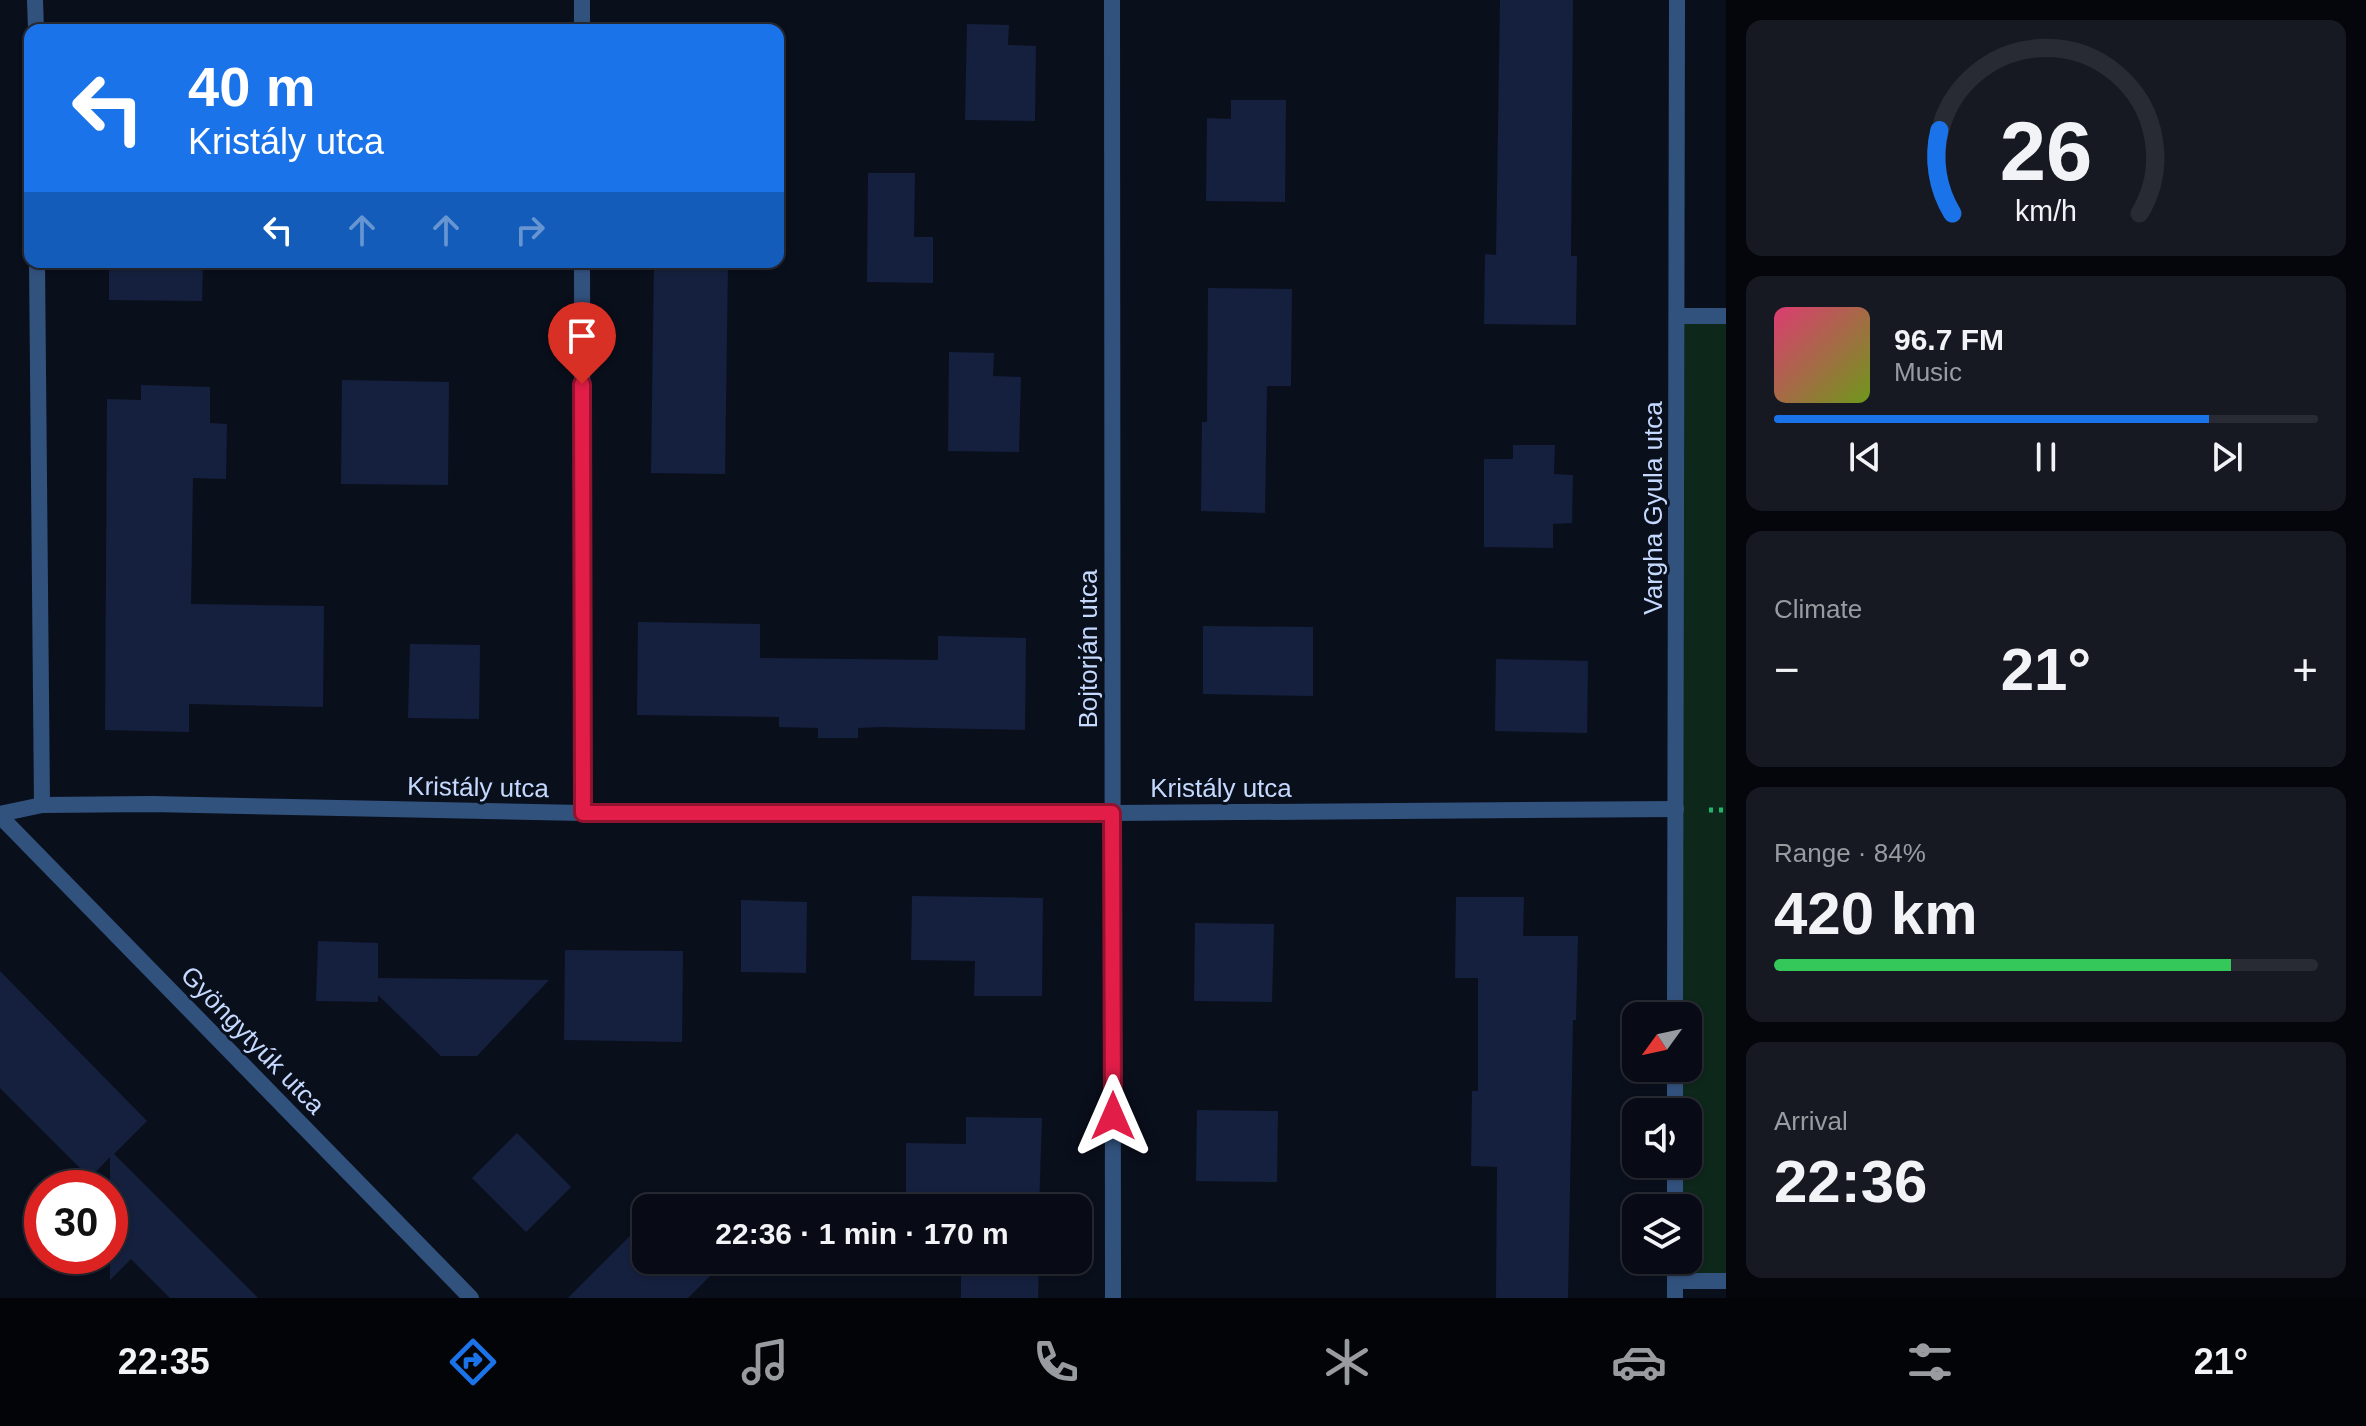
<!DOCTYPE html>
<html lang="en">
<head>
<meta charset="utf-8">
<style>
	:root { --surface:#080b15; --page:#161922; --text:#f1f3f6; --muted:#989ba0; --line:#292b34; --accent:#1a73e8 }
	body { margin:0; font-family:Arial,sans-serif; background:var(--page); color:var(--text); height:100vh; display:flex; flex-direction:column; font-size:30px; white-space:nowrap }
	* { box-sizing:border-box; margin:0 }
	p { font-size:26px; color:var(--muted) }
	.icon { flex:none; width:44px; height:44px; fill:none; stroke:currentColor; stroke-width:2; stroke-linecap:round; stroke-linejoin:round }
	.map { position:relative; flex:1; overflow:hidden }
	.drawer { display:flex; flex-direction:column; gap:20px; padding:20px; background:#04060c; width:640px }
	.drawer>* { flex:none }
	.hud { position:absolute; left:24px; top:24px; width:760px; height:244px; border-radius:16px; box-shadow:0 2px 6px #0004,0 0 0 2px var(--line); background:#1a73e8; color:#fff; overflow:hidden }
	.needle { width:52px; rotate:237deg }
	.fabs { position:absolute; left:1622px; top:1002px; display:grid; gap:16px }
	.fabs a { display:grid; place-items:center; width:80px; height:80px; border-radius:16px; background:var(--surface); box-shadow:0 2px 6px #0004,0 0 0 2px var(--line); font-size:40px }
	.speed { position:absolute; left:24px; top:1170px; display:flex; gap:16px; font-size:40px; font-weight:700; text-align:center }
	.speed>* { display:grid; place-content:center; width:104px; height:104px; border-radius:50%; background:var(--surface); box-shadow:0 2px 6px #0004,0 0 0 2px var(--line); line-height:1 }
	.speed .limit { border:12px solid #d22; background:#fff; color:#111 }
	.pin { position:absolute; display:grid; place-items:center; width:68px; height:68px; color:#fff; margin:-82px -34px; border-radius:50% 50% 50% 0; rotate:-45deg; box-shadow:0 0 8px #0007 }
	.pin .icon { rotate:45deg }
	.me { position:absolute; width:88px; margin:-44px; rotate:0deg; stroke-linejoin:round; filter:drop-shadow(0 0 6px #0008) }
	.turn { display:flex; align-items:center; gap:28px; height:168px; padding:0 32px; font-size:36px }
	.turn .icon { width:104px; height:104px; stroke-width:2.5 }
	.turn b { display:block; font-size:56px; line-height:68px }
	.lanes { display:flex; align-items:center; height:76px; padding:0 32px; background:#0003; justify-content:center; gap:40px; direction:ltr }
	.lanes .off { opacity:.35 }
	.big { font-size:60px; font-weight:600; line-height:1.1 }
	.drawer .widget { flex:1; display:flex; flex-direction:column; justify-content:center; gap:12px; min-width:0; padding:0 28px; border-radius:16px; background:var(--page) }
	.drawer .dial { align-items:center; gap:0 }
	.dial svg { height:208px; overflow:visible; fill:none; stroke:var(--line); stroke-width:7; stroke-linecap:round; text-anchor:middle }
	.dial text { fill:var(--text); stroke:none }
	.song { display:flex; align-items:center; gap:24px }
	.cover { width:96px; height:96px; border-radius:12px; background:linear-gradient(135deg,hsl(340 70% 55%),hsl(80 70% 35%)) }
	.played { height:8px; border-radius:4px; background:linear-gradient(90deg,var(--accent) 80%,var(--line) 80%) }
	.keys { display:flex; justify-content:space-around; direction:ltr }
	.heat { display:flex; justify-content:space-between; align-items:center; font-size:44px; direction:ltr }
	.charge { height:12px; border-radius:6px; background:linear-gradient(90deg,#34c759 84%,var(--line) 0) }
	.trip { position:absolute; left:632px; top:1194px; width:460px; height:80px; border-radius:16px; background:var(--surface); box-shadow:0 2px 6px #0004,0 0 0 2px var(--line); font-weight:600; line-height:80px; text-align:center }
	.tab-bar { display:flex; height:128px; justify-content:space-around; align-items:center; background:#030408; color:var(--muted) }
	.tab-bar .icon { width:56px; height:56px }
	.tab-bar .active { color:var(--accent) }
	.tab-bar b { font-size:36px; color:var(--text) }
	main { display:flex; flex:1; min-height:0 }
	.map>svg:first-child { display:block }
</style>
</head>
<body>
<main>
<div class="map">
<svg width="1726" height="1298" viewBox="0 0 1726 1298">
	<rect width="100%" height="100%" fill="#0a0f1c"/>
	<!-- green -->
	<path fill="#0d271a" d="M1678 316H1726V1281H1675V1260H1688V1208H1675V1164H1688V1112H1675V1068H1688V1016H1675Z"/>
	<!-- building -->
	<g fill="#15203e">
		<path d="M1500 0H1573L1571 256H1577L1576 325 1484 324 1485 254 1496 255Z"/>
		<path d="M967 24 1009 25 1008 45 1036 46 1035 121 965 120Z"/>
		<path d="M1231 100H1286L1285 202 1206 201 1207 118 1231 119Z"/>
		<path d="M868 173H915L914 237H933V283L867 282Z"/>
		<path d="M109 262H203L202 301 109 300Z"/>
		<path d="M654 262H728L725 474 651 473Z"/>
		<path d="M1208 288 1292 289 1291 386H1267L1265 513 1201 511 1202 422H1207Z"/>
		<path d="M949 352 994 353 993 376 1021 377 1019 452 948 451Z"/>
		<path d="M342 380 449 382 448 485 341 484Z"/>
		<path d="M141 385 210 387V423L227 424 226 479 193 478 191 604 324 606 323 707 189 704V732L105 730 107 399 141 400Z"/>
		<path d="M1513 445H1555L1554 474 1573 475 1572 523 1553 524V548L1484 547V459H1513Z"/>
		<path d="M638 622 760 624V658L938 660V636L1026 638 1025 730 880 727 858 728V738H818V728L779 727V717L637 715Z"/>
		<path d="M1203 626 1313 627V696L1203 694Z"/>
		<path d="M410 644 480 645 479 719 408 718Z"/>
		<path d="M1496 659 1588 661 1587 733 1495 731Z"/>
		<path d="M912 896 1043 898 1042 996H974L975 961 911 960Z"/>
		<path d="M1456 897H1524L1523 936H1578L1576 1020H1573L1568 1298H1496L1497 1167 1471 1166 1472 1091H1478V978H1455Z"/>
		<path d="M741 900 807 902 806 973 741 972Z"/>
		<path d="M1195 923 1274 924 1272 1002 1194 1001Z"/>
		<path d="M318 941 378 943V978L549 980 477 1056H441L378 995V1002L316 1001Z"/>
		<path d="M565 950 683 951 682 1042 564 1040Z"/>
		<path d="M0 971 147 1121 114 1154 258 1298H170L131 1259 110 1280V1157L90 1178 0 1088Z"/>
		<path d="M1197 1110 1278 1111 1277 1182 1196 1181Z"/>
		<path d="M966 1117 1042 1118 1039 1208H962V1194L906 1192V1143L966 1144Z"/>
		<path d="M517 1133 571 1187 526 1232 472 1178Z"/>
		<path d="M646 1220V1260H726L688 1298H568Z"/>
		<path d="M961 1260H1039L1038 1298H961Z"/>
	</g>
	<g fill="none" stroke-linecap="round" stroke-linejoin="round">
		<!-- path -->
		<path stroke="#25b36a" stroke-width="5" stroke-dasharray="4 6" stroke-linecap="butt" d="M1709 810H1726"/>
		<!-- minor -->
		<g stroke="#32527e" stroke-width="16">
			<path d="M35 0 36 30"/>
			<path d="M582 0V30"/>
			<path d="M1112 0 1113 1298"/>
			<path d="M37 262 42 805"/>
			<path d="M582 262 583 813"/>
			<path d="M1678 316H1726"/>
			<path d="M0 814 42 805 152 804 583 813H1112L1676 809"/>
			<path d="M1675 1016 1677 0"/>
			<path d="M1675 1112V1068"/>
			<path d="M1675 1208V1164"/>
			<path d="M1675 1281H1726"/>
			<path d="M1675 1298V1260"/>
		</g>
		<!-- tertiary -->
		<path stroke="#32527e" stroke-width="16" d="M0 816 471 1298"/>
	</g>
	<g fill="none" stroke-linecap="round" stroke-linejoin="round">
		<!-- route casing -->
		<g stroke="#92132f" stroke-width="20">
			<path id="route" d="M582 384 583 813H1112L1113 1116"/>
		</g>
		<!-- route -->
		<use href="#route" stroke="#e11d48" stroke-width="14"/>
	</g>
	<g text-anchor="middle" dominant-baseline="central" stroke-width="6" stroke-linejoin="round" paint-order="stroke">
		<!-- street labels -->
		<g font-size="26" fill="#c5d9ff" stroke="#0a0f1c">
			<text transform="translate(1653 508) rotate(-90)">Vargha Gyula utca</text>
			<text transform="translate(1088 649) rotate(-90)">Bojtorján utca</text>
			<text transform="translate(478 787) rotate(1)">Kristály utca</text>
			<text x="1221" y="788">Kristály utca</text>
			<text transform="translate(253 1040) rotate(46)">Gyöngytyúk utca</text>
		</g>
	</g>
</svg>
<div class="fabs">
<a><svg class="needle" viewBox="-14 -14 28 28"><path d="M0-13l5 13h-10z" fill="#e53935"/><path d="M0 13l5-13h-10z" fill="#989ba0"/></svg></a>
<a><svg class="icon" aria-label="sound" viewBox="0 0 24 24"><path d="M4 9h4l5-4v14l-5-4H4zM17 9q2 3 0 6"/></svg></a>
<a><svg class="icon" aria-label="layers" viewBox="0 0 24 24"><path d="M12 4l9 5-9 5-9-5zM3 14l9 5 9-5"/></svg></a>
</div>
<div class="speed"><div class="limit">30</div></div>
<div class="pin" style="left:582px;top:384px;background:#d93025"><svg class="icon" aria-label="arrive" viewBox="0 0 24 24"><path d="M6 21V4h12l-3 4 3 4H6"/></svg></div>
<svg class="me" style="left:1113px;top:1116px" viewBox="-20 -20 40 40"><path d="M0-17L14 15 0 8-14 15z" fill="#e11d48" stroke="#fff" stroke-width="4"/></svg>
<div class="trip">22:36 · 1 min · 170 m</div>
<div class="hud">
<div class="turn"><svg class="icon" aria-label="left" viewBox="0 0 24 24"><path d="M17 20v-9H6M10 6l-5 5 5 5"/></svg><div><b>40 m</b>Kristály utca</div></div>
<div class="lanes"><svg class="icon" aria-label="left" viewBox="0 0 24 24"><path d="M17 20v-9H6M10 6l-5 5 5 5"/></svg><svg class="icon off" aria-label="ahead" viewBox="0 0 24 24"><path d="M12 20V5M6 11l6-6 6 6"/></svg><svg class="icon off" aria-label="ahead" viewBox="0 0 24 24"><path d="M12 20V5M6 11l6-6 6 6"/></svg><svg class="icon off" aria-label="right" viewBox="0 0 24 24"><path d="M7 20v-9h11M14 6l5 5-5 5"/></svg></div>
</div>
</div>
<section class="drawer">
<div class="widget dial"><svg viewBox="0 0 100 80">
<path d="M14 69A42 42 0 1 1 86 69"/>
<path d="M14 69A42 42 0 0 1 9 37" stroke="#1a73e8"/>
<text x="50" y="56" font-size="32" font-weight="700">26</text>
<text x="50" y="72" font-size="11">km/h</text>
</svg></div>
<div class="widget">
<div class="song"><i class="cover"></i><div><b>96.7 FM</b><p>Music</p></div></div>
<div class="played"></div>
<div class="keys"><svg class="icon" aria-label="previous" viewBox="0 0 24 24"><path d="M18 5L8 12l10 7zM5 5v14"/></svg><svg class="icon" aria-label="pause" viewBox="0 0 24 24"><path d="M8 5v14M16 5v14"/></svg><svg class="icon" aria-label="next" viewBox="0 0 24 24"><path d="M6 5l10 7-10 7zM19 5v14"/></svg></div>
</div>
<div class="widget"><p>Climate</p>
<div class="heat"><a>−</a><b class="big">21°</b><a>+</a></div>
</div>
<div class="widget"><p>Range · 84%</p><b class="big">420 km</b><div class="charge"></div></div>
<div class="widget"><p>Arrival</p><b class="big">22:36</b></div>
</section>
</main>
<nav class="tab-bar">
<b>22:35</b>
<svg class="icon active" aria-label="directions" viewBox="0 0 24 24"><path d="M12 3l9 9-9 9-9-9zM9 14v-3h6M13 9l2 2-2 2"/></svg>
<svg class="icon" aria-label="music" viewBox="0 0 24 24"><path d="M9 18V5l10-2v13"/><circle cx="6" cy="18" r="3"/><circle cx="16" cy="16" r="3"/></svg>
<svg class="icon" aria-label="phone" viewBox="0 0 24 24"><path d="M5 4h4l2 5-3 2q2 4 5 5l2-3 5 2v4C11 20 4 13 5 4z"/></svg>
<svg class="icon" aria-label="climate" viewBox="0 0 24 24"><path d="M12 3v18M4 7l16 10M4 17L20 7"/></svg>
<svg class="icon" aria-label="car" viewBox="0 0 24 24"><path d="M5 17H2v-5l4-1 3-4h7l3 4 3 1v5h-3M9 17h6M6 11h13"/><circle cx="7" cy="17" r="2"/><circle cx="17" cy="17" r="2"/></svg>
<svg class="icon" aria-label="filters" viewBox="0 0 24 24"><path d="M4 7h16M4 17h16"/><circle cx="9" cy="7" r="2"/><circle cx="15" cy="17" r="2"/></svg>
<b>21°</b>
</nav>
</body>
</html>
